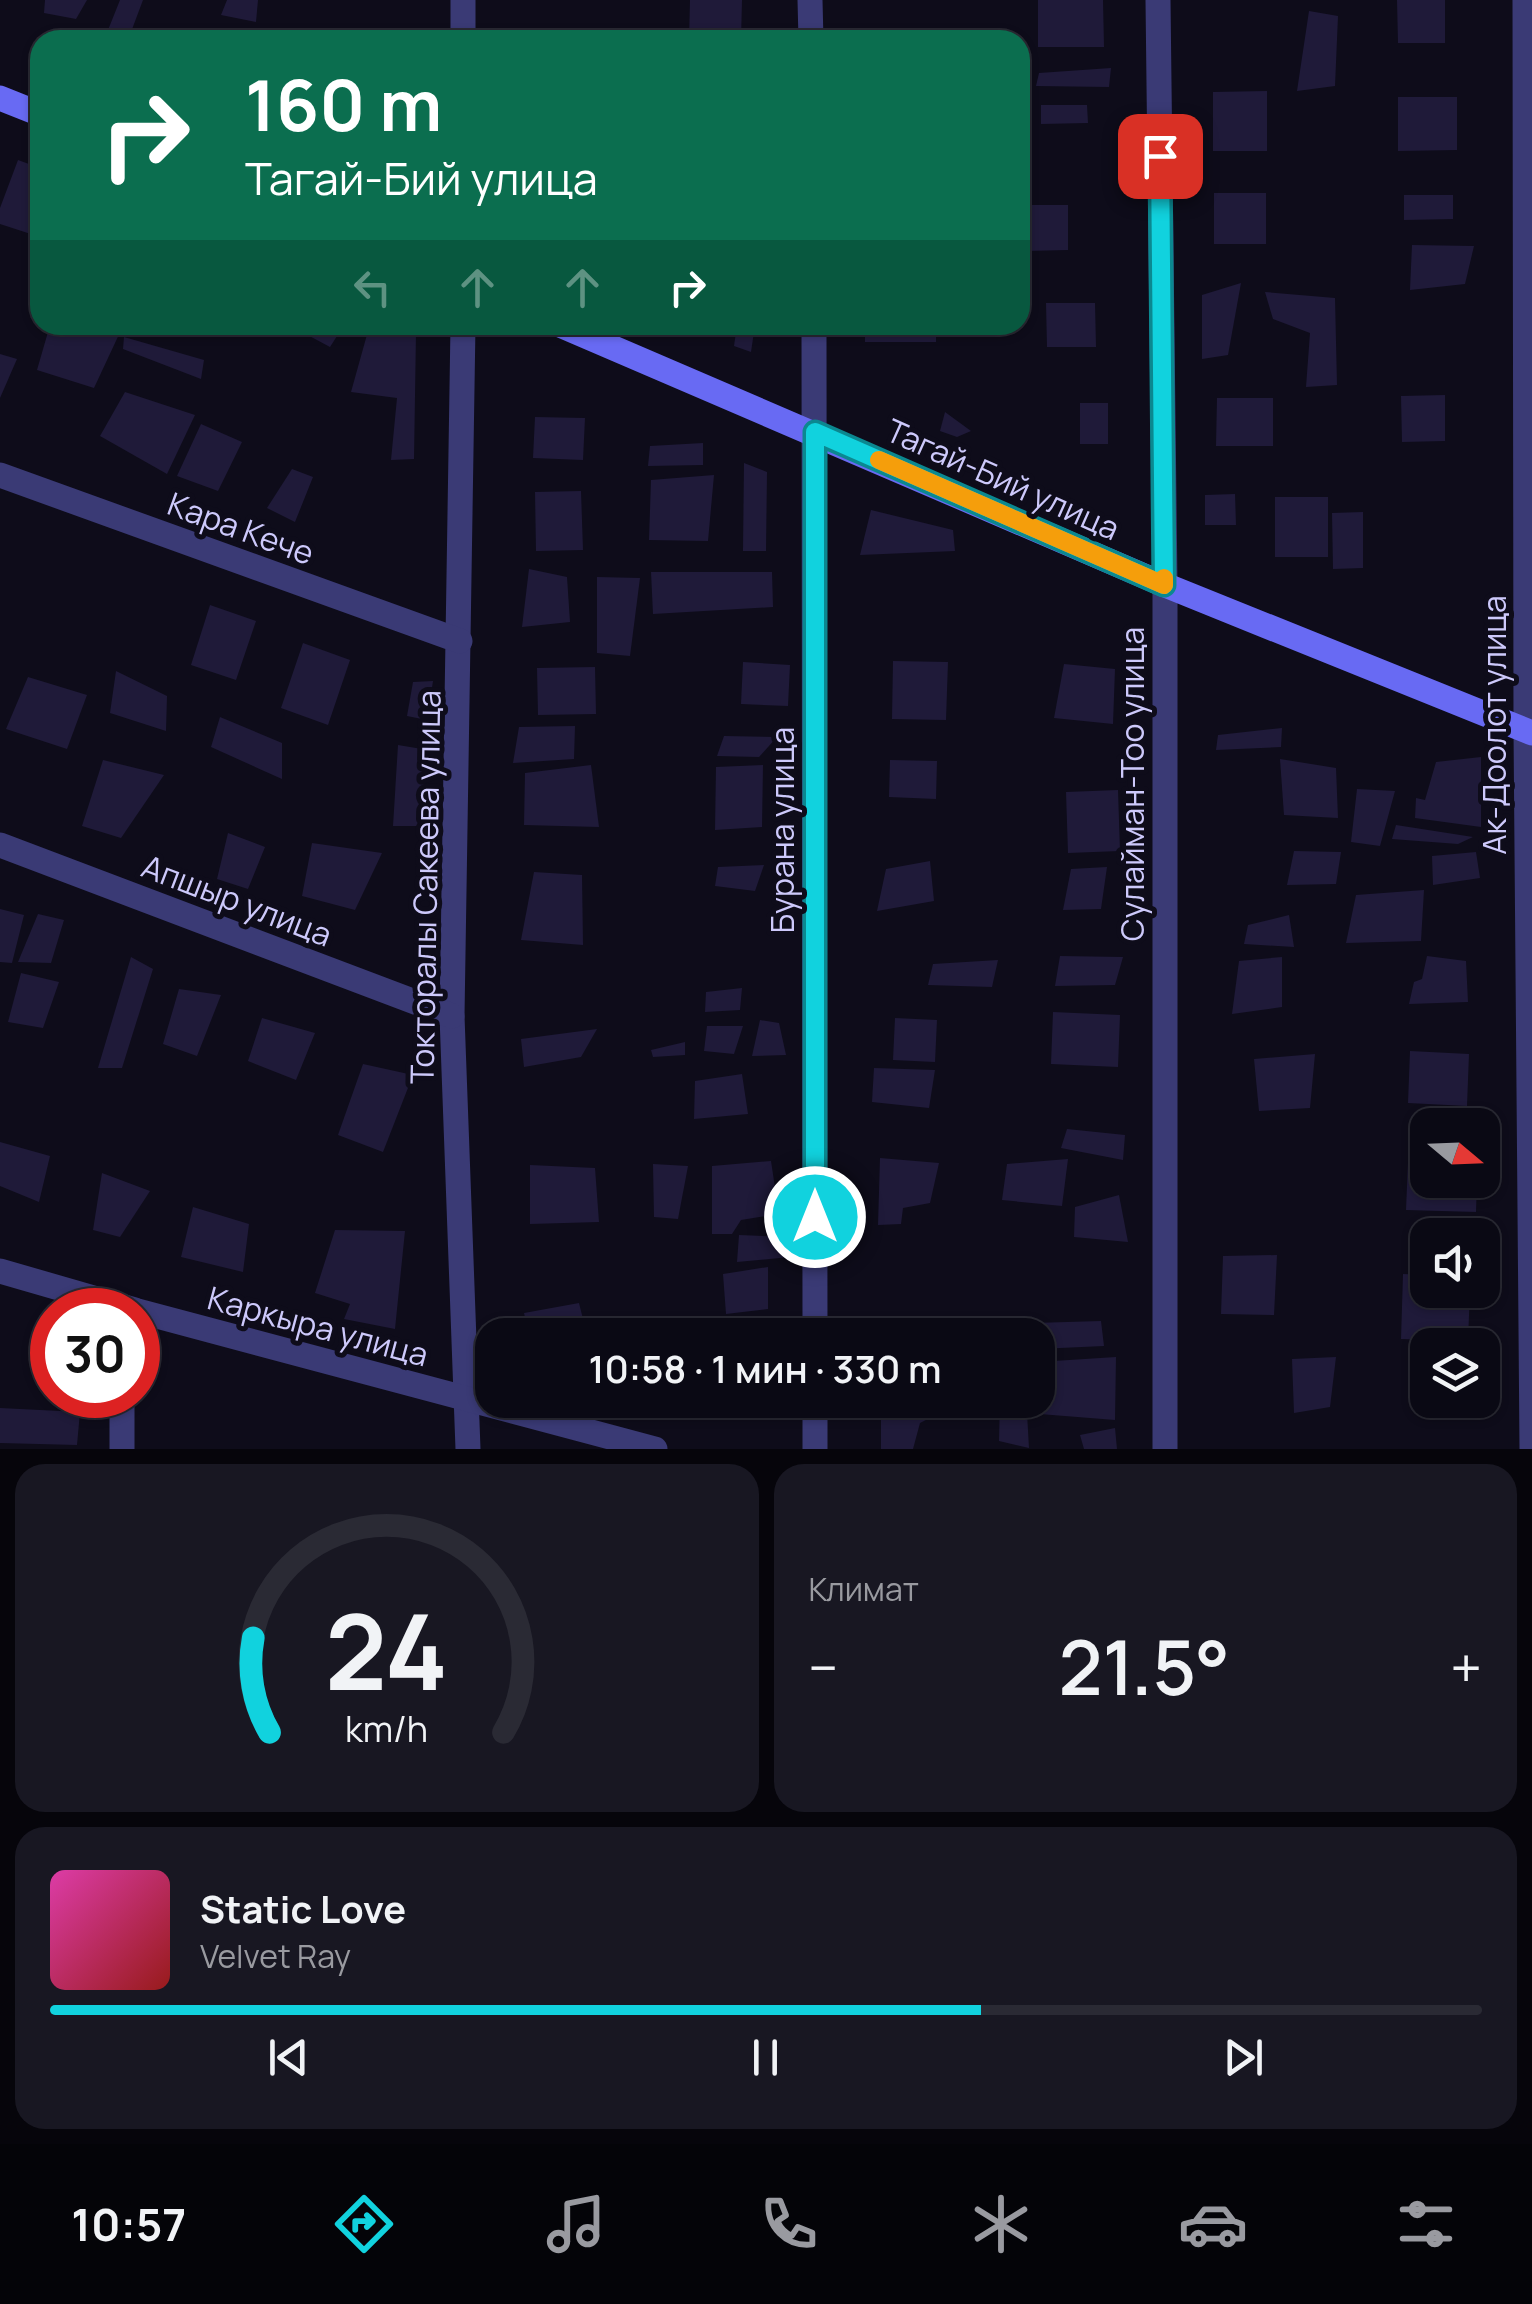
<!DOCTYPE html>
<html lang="ru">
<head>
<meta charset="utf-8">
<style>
	:root { --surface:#0a0914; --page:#181722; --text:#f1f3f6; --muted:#999aa0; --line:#2a2a34; --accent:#11d2de }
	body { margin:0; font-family:Manrope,sans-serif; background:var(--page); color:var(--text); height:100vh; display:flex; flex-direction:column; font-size:38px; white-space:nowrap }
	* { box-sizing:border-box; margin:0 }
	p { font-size:32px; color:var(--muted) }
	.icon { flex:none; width:55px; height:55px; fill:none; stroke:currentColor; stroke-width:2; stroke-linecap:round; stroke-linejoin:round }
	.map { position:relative; height:1449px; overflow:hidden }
	.panel { display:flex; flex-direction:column; gap:15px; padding:15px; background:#06050b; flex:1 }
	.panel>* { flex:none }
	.top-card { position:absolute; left:30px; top:30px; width:1000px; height:305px; border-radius:30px; box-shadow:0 2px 8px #0004,0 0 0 2px var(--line); background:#0b6e4f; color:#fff; overflow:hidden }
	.needle { width:65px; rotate:109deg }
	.buttons { position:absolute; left:1410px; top:1108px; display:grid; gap:20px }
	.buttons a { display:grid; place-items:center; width:90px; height:90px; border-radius:20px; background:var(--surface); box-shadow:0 2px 8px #0004,0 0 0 2px var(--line); font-size:50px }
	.speed { position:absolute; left:30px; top:1288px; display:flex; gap:20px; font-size:50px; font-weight:700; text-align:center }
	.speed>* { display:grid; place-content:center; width:130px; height:130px; border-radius:50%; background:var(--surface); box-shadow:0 2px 8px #0004,0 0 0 2px var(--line); line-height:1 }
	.speed .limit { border:15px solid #d22; background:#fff; color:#111 }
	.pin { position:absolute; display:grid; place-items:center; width:85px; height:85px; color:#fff; margin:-42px; border-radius:20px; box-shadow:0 5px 15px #0006 }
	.me { position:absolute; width:110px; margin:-55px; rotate:0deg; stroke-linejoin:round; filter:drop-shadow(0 0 8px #0008) }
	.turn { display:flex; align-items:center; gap:35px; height:210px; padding:0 50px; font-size:45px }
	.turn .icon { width:130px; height:130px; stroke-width:2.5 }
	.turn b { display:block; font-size:70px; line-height:85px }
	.lanes { display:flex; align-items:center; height:95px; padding:0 50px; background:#0003; justify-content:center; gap:50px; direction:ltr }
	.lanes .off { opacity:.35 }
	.big { font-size:75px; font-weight:600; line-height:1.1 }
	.panel .widget { flex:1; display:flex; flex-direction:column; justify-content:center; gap:15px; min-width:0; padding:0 35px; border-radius:30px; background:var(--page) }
	.panel .dial { align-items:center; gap:0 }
	.dial svg { height:260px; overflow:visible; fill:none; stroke:var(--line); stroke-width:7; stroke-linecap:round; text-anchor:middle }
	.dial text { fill:var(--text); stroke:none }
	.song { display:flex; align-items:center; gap:30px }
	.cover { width:120px; height:120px; border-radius:15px; background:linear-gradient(135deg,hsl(320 70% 55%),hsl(0 70% 35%)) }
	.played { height:10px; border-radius:5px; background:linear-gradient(90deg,var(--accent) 65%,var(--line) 65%) }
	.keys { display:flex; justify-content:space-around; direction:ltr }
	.heat { display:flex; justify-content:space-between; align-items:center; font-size:55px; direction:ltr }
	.panel .tiles { flex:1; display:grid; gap:15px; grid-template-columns:1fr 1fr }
	.widget:last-child { grid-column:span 2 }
	.trip { position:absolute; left:475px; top:1318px; width:580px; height:100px; border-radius:30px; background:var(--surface); box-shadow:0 2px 8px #0004,0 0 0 2px var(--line); font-weight:600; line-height:100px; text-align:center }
	.dock { display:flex; height:160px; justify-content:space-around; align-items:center; background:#040408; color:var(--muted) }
	.dock .icon { width:70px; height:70px }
	.dock .on { color:var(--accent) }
	.dock b { font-size:45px; color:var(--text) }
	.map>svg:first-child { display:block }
</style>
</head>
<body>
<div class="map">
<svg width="1532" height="1449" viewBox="0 0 1532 1449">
	<rect width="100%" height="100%" fill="#0e0c1a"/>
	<!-- building -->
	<g fill="#1f1a39">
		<path d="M45 0H87L76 19 44 13Z"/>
		<path d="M120 0H143L131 32 151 40H104Z"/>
		<path d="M227 0H258L256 22 221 15Z"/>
		<path d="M690 0H742L741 40H689Z"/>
		<path d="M1038 0H1103L1104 47H1038Z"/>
		<path d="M1397 0H1445V43H1398Z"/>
		<path d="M1309 11 1338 16 1335 86 1297 91Z"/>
		<path d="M1111 68 1109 87 1036 86 1039 73Z"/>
		<path d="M1267 91V151H1213V92Z"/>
		<path d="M1398 97H1457V150L1398 151Z"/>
		<path d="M1041 105H1087L1088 123 1041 124Z"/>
		<path d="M18 160 40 168V237L0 224V208Z"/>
		<rect x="1214" y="193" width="52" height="51"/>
		<path d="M1404 195H1453V219L1404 220Z"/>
		<path d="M1025 205H1068V250L1025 251Z"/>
		<path d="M1412 245 1474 246 1465 284 1410 290Z"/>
		<path d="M1241 283 1228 355 1202 359V295Z"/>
		<path d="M1265 292 1335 298 1337 385 1306 387 1310 333 1273 319Z"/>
		<path d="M1046 303H1095L1096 347H1047Z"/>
		<path d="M50 325H113L122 328 94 388 37 370Z"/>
		<path d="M304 325H344L330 347 302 332Z"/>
		<path d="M737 325H755L751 352 734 346Z"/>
		<rect x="865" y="325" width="71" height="17"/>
		<path d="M368 331 416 333 414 459 391 460 397 398 351 392Z"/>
		<path d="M124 337 204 360 201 379 123 349Z"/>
		<path d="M0 354 17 359 0 398Z"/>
		<path d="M125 392 195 415 167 474 100 436Z"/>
		<path d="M1445 395V441L1402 442 1401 396Z"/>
		<path d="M1217 398H1273V446H1216Z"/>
		<rect x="1080" y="403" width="28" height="41"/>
		<path d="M945 412 971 431 957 437 940 431Z"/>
		<path d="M535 417 585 418 583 460 533 458Z"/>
		<path d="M201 424 242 442 218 491 177 476Z"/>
		<path d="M703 443V465L648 466 650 446Z"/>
		<path d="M744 463 767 472 766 551H743Z"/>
		<path d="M292 469 313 477 295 522 267 508Z"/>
		<path d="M714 475 708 541 649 540 651 480Z"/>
		<path d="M581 491 583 550 536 551 535 492Z"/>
		<path d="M1235 494 1236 525H1205V495Z"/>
		<rect x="1275" y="497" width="53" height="60"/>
		<path d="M871 510 953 530 955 551 860 555Z"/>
		<path d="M1363 512V568L1333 569 1332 513Z"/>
		<path d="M529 569 567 577 570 622 522 627Z"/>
		<path d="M651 572H772L773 607 653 614Z"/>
		<path d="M597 577 640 578 630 656 597 653Z"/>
		<path d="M210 605 256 621 236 680 191 665Z"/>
		<path d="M303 643 350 660 328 725 281 708Z"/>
		<path d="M893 661 948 662 946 720 892 719Z"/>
		<path d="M743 662 790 665 788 706 741 704Z"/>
		<path d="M1064 664 1115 669 1113 724 1054 718Z"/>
		<path d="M595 667 596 714 538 715 537 668Z"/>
		<path d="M116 671 167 696 166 731 110 713Z"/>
		<path d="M28 677 87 695 67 749 6 729Z"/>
		<path d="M433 681 427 720 407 716 413 682Z"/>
		<path d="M220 717 282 743V779L211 747Z"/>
		<path d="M575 726 574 759 513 763 519 727Z"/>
		<path d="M1282 728 1281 747 1216 750 1218 735Z"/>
		<path d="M724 736 777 737 759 757 717 756Z"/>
		<path d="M398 745 422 749 427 826H393Z"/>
		<path d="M1481 757V827L1415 818 1416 798 1425 800 1436 762Z"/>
		<path d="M1280 759 1336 768 1338 818 1284 815Z"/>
		<path d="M103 760 164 775 121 838 82 826Z"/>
		<path d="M890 760 937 761 936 799 889 797Z"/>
		<path d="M591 765 599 827 524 825 525 773Z"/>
		<path d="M763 765 762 827 715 830 716 767Z"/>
		<path d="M1357 789 1395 791 1380 846 1351 842Z"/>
		<path d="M1118 790 1120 851 1068 853 1066 792Z"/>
		<path d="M1396 825 1473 837 1458 844 1392 839Z"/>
		<path d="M228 833 265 847 248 889 217 879Z"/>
		<path d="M312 843 382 853 355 910 302 896Z"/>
		<path d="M1294 851 1341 852 1336 884 1287 885Z"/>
		<path d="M1476 852 1480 878 1433 885 1432 856Z"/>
		<path d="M930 861 934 901 877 911 886 869Z"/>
		<path d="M764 865 755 891 715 886 718 867Z"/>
		<path d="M1107 867 1101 909 1063 910 1071 869Z"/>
		<path d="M534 872 582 875 583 945 521 940Z"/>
		<path d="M1424 890 1421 941 1346 943 1356 895Z"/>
		<path d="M0 909 24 915 12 963 0 962Z"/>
		<path d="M38 914 64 920 51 963 18 962Z"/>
		<path d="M1289 915 1294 947 1244 944 1248 925Z"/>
		<path d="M1060 956 1123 957 1115 985 1055 986Z"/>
		<path d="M1427 956 1466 961 1468 1002 1409 1004 1414 982 1422 979Z"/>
		<path d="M131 957 153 969 122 1068H98Z"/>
		<path d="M1282 957V1007L1232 1014 1239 961Z"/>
		<path d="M998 960 992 987 928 985 933 964Z"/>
		<path d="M21 973 59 982 43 1028 8 1022Z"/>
		<path d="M742 988 740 1010 705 1012 706 992Z"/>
		<path d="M179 989 221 995 197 1056 163 1044Z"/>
		<path d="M1053 1012 1120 1015 1118 1067 1051 1064Z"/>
		<path d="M262 1018 315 1033 296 1080 248 1061Z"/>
		<path d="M895 1018 937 1020 935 1062 893 1060Z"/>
		<path d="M760 1020 779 1023 786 1055 752 1056Z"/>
		<path d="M707 1026H743L734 1054 704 1051Z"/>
		<path d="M597 1029 581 1057 524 1067 521 1039Z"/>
		<path d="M685 1042V1055L653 1057 651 1050Z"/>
		<path d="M1410 1051 1469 1054 1467 1106 1408 1103Z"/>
		<path d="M1315 1054 1310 1108 1259 1111 1254 1059Z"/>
		<path d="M363 1064 413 1075 383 1152 338 1135Z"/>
		<path d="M874 1068 935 1070 929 1108 872 1102Z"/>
		<path d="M742 1074 748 1114 694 1119 695 1081Z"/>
		<path d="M1067 1129 1125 1135 1123 1160 1061 1148Z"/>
		<path d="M0 1142 50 1156 39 1202 0 1186Z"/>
		<path d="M880 1158 939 1163 930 1203 903 1208 901 1224 878 1225Z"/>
		<path d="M1068 1159 1062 1206 1002 1200 1007 1164Z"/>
		<path d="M771 1161 779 1214 741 1220 732 1234H712V1166Z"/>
		<path d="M1408 1162 1428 1163V1180H1477L1476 1212 1406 1210Z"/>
		<path d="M653 1164 688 1166 678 1219 654 1217Z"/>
		<path d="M530 1165 595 1168 599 1222 530 1224Z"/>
		<path d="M102 1173 150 1191 120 1237 93 1230Z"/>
		<path d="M1119 1195 1128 1242 1074 1237 1075 1207Z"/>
		<path d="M193 1207 249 1224 243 1272 181 1257Z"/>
		<path d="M335 1230 405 1231 395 1329 344 1319 350 1304 315 1293Z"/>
		<path d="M739 1235 788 1237 790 1257 737 1262Z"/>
		<path d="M1277 1255 1274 1315 1221 1314 1223 1256Z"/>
		<path d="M768 1267V1309L726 1314 723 1274Z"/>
		<path d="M1403 1274 1428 1275V1290H1470L1468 1341 1401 1339Z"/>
		<path d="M579 1303 587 1335H529L524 1313Z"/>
		<path d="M1101 1321 1104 1346 1038 1349V1335H1001V1324Z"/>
		<path d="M953 1330 951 1335H886L887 1331Z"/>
		<path d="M1116 1357 1115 1420 1027 1413 1029 1448 999 1441 1000 1400H1038V1362Z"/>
		<path d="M1336 1357 1330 1407 1294 1413 1292 1359Z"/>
		<path d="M654 1400H781V1409L652 1411Z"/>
		<path d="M881 1400H956L957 1404 920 1423 913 1449H881Z"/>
		<path d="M0 1408 80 1412 77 1445 0 1443Z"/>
		<path d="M1115 1428 1117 1449H1084L1080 1435Z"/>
	</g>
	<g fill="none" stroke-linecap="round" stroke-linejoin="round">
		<!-- street -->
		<g stroke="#3a3a75" stroke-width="25">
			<path d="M463 0V40"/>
			<path d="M810 0 811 40"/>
			<path d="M1158 0 1165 585V1449"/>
			<path d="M1525 0 1526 730 1532 1449"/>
			<path d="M463 325 452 1016 468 1449"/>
			<path d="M814 325 815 1335"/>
			<path d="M0 475 460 641"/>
			<path d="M0 845 452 1016"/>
			<path d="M0 1271 135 1310"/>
			<path d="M138 1311 655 1449"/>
			<path d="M122 1395V1449"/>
			<path d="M815 1449V1400"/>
		</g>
		<!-- secondary -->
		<g stroke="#686af3" stroke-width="25">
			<path d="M0 98 40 114"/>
			<path d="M560 325 1165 585 1532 733"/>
		</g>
	</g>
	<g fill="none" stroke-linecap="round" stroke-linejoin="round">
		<!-- route casing -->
		<g stroke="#0b8890" stroke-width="25">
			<path id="route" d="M815 1217V432L1164 585 1160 156"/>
		</g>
		<!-- route -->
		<use href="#route" stroke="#11d2de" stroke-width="18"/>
		<!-- slow -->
		<path stroke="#f59e0b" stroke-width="18" d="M879 460 1164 585V578"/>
	</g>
	<g text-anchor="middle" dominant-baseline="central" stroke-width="10" stroke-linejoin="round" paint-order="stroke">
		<!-- street labels -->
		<g font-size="32" fill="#cdc9fb" stroke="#0e0c1a">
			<text transform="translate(1003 479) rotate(24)">Тагай-Бий улица</text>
			<text transform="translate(241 528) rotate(20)">Кара Кече</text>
			<text transform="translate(1494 725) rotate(-90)">Ак-Доолот улица</text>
			<text transform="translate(1132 784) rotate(-90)">Сулайман-Тоо улица</text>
			<text transform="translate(782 830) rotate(-90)">Бурана улица</text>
			<text transform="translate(425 887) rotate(-89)">Токторалы Сакеева улица</text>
			<text transform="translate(237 900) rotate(21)">Апшыр улица</text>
			<text transform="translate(318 1326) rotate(15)">Каркыра улица</text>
		</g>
	</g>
</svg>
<div class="buttons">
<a><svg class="needle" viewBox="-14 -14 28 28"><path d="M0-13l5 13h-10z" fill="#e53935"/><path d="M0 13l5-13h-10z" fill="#999aa0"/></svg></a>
<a><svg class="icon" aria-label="sound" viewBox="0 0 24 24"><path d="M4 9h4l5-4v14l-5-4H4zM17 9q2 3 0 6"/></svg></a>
<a><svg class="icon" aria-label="layers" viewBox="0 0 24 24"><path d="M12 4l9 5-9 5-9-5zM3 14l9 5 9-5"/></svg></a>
</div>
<div class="speed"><div class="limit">30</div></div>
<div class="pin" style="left:1160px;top:156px;background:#d93025"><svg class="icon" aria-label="arrive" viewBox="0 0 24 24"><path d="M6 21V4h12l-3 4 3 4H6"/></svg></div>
<svg class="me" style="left:815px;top:1217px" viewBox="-20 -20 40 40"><circle r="17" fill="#11d2de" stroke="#fff" stroke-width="3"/><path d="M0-11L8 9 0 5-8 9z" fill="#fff"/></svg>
<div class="trip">10:58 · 1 мин · 330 m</div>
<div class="top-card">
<div class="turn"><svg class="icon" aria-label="right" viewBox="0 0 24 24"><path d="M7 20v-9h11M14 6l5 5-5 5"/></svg><div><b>160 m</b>Тагай-Бий улица</div></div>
<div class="lanes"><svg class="icon off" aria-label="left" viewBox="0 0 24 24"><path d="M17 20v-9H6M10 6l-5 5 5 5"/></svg><svg class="icon off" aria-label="ahead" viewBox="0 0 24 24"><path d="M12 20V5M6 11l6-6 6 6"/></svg><svg class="icon off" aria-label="ahead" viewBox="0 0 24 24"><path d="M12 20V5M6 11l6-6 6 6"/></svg><svg class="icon" aria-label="right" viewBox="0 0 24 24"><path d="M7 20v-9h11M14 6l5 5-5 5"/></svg></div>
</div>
</div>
<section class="panel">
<div class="tiles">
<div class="widget dial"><svg viewBox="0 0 100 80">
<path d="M14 69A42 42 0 1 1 86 69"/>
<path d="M14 69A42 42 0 0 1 9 40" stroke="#11d2de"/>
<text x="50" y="56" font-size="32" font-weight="700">24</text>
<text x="50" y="72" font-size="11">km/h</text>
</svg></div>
<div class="widget"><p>Климат</p>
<div class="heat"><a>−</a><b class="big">21.5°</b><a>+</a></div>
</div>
<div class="widget">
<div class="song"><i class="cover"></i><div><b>Static Love</b><p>Velvet Ray</p></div></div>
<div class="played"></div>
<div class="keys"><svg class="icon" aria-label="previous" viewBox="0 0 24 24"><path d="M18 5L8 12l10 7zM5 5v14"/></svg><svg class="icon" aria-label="pause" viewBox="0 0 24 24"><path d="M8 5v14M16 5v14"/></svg><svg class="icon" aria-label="next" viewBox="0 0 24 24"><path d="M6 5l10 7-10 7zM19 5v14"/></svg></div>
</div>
</div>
</section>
<nav class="dock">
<b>10:57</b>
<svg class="icon on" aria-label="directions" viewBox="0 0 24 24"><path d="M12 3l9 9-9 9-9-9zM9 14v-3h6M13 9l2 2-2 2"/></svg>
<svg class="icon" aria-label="music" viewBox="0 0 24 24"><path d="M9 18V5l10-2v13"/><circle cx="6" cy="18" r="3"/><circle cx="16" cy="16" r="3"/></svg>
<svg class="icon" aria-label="phone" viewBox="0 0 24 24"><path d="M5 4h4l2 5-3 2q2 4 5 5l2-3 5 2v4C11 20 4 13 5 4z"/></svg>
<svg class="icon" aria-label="climate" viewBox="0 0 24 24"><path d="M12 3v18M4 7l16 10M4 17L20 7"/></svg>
<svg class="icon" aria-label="car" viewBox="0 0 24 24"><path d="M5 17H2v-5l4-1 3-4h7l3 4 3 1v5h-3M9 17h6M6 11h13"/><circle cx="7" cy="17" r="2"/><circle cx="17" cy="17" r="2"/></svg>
<svg class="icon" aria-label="filters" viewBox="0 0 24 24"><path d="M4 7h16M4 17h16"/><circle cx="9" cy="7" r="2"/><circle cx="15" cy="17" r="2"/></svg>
</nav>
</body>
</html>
